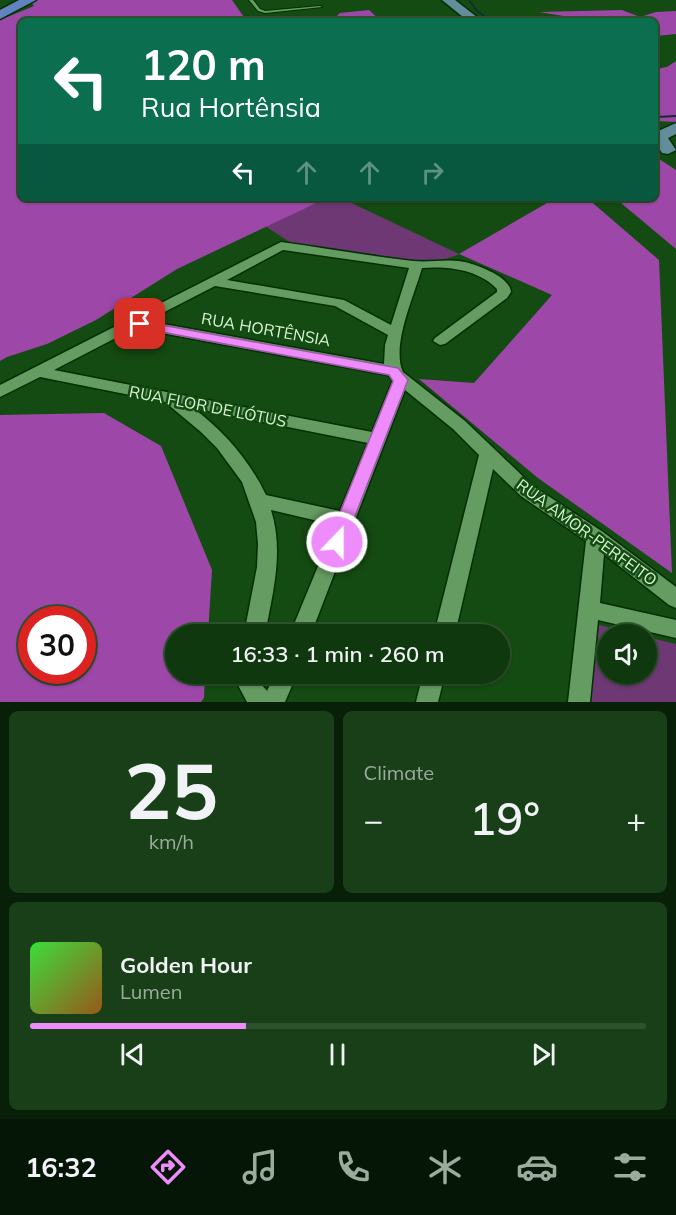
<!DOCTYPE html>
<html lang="en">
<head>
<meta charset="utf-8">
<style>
	:root { --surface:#0f380e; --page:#183f17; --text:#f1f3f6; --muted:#9bac9e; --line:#2f522e; --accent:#ed8cfa }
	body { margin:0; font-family:Mulish,sans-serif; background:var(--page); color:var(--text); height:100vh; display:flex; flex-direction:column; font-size:22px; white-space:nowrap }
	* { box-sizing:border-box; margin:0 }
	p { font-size:20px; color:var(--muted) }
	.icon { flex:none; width:33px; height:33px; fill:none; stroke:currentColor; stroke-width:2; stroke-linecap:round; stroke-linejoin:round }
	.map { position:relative; height:702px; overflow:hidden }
	.sheet { display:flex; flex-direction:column; gap:9px; padding:9px; background:#081f08; flex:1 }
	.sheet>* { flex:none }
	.top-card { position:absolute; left:18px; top:18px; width:640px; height:183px; border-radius:9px; box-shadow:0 2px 4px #0004,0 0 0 2px var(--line); background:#0b6e4f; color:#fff; overflow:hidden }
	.tools { position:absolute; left:597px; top:624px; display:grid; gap:12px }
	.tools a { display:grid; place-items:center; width:60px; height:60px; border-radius:50%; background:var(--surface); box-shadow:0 2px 4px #0004,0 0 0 2px var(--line); font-size:30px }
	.speed { position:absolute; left:18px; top:606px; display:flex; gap:12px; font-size:30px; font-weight:700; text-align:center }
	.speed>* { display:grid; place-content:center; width:78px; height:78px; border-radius:50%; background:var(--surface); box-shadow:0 2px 4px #0004,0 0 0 2px var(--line); line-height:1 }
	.speed .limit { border:9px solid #d22; background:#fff; color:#111 }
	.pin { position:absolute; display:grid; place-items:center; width:51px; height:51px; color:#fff; margin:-26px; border-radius:12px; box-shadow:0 3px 9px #0006 }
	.me { position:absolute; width:66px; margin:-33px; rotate:22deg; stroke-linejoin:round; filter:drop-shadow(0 0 4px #0008) }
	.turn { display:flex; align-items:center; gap:21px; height:126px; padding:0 24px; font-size:27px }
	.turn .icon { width:78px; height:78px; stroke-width:2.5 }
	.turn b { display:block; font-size:42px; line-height:51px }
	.lanes { display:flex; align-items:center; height:57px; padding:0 24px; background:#0003; justify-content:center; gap:30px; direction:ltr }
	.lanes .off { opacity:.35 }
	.big { font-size:45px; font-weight:600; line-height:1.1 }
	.sheet .card { flex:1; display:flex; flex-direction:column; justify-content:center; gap:9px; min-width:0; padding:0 21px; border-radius:9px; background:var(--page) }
	.sheet .dial { align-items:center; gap:0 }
	.dial b { font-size:78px; line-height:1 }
	.song { display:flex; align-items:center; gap:18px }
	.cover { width:72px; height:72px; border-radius:9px; background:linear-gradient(135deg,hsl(120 70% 55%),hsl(30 70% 35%)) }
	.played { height:6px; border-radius:3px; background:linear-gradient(90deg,var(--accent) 35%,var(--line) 35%) }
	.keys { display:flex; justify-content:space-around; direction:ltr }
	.heat { display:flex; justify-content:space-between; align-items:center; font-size:33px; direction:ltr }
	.sheet .tiles { flex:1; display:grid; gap:9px; grid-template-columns:1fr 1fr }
	.card:last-child { grid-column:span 2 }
	.trip { position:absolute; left:165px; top:624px; width:345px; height:60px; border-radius:30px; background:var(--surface); box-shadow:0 2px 4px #0004,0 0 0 2px var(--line); font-weight:600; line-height:60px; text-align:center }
	.dock { display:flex; height:96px; justify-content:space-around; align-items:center; background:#061606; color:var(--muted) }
	.dock .icon { width:42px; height:42px }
	.dock .active { color:var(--accent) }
	.dock b { font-size:27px; color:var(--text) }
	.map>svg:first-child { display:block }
</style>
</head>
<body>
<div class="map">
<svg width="676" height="702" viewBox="0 0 676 702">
	<rect width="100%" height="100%" fill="#144b12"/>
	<!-- green -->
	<g fill="#6d3874">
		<path d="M327 198H341L459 254C424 272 338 250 298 245L288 241 265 226Z"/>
		<path d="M599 625 637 634H608V674H646L647 637 676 644V702H590Z"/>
	</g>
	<!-- forest -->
	<g fill="#9d48a9" fill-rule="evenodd">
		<path d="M37 0H232L246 20 250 21H21V198H327L177 269 96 320 47 344 7 357 0 361V20L34 6 32 3Z"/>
		<path d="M369 10 381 21H331L340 13Z"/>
		<path d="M622 10 640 17 656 12 676 11V34L656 36V21H594L539 12Z"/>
		<path d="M676 61V122L656 121V69L667 67Z"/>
		<path d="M656 157 676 170V249L615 198H656Z"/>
		<path d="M542 198H587L659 260 672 573 538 478 419 379 474 383 552 295 459 254 547 203Z"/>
		<path d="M104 413 161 446 212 570 208 634H176V674H205L204 698 201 702H0V415ZM32 620H82V670H32Z"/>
	</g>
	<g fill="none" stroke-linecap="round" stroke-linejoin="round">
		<!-- stream -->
		<g stroke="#122e30" stroke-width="2">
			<path d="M469 0 477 11 491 21"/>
			<path d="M656 117 676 116"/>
		</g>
		<!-- service casing -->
		<g stroke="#042e04" stroke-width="2">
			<path id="service" d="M249 0H253L260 9 265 11 320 6 322 7 265 13 258 11Z"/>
		</g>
		<!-- minor casing -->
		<g stroke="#042e04" stroke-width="3">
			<g id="minor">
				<path d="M281 242C325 248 369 256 413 261 432 263 452 257 472 264 484 268 510 278 511 292L507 298 445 344 440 345 433 341 435 338 497 292V289C478 269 447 266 422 268 414 296 391 346 403 372L465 421 533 486 603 532 676 587V608L669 605 604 554 600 603 676 620V638L598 620 590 702H568L586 541 521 496 493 469 455 634H434L479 455 453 429 405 390 311 634H290L335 525 271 510C284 551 273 593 265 634H244L257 567 258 544 256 522 242 482 217 448 201 432 165 402 40 377 0 397V385ZM283 250 409 268 391 325 344 300 227 280ZM215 286 335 306 388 335 385 345 384 364 147 321ZM135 328 388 375 393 380 372 432 54 370ZM193 408 368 443 340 511 266 495C249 460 224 431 193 408Z"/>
				<path d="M237 674H259L260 683 267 691 275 674H297L285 702H247L239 687Z"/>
				<path d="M423 674H445L438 702H416Z"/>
			</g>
		</g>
		<!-- primary casing -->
		<g stroke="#042e04" stroke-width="3">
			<g id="primary">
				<path d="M442 0H455L482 21H468Z"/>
				<path d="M676 123V134L668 138 676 150 668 154 662 153 656 143V132Z"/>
			</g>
		</g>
		<!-- motorway casing -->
		<g stroke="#042e04" stroke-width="3">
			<path id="motorway" d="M19 0H36L0 19V10Z"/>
		</g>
		<!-- service -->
		<use href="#service" fill="#659c61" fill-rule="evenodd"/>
		<!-- minor -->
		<use href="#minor" fill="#659c61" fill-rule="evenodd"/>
		<!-- primary -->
		<use href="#primary" fill="#638d9b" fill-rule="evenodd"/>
		<!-- motorway -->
		<use href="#motorway" fill="#6283c2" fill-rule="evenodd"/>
	</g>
	<!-- route -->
	<path fill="#ed8cfa" stroke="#9a5ba2" stroke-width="1.5" d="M140 321 398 368 408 380 343 547 337 549 331 547 328 542 393 381 389 375 135 327 133 324Z"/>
	<g text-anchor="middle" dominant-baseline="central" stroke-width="5" stroke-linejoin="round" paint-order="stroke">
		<!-- street labels -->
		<g font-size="16" fill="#d9f6d6" stroke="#144b12">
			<text transform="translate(266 329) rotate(10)">RUA HORTÊNSIA</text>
			<text transform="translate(208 406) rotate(11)">RUA FLOR DE LÓTUS</text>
			<text transform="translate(587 532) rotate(36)">RUA AMOR-PERFEITO</text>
		</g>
	</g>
</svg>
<div class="tools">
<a><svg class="icon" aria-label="sound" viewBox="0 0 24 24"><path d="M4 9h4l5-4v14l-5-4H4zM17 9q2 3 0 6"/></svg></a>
</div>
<div class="speed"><div class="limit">30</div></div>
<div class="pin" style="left:140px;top:324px;background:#d93025"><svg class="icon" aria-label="arrive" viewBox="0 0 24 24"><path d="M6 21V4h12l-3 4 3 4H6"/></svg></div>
<svg class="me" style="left:337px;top:542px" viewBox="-20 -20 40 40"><circle r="17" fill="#ed8cfa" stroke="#fff" stroke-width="3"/><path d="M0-11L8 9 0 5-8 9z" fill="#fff"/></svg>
<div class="trip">16:33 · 1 min · 260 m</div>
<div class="top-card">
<div class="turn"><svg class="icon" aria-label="left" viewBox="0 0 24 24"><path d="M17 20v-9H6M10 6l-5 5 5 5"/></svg><div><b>120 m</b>Rua Hortênsia</div></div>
<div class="lanes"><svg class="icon" aria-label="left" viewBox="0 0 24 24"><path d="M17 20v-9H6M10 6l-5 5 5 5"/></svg><svg class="icon off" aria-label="ahead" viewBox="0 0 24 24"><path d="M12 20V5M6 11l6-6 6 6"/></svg><svg class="icon off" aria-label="ahead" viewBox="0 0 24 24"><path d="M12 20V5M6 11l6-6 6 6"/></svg><svg class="icon off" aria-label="right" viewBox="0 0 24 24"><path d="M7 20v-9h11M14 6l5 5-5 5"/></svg></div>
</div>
</div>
<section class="sheet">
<div class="tiles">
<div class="card dial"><b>25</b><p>km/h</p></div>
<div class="card"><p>Climate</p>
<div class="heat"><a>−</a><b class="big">19°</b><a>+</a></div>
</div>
<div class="card">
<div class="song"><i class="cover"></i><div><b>Golden Hour</b><p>Lumen</p></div></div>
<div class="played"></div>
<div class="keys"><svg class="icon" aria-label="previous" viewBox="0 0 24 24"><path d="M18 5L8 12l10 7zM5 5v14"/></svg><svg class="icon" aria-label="pause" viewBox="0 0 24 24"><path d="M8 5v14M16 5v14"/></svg><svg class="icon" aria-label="next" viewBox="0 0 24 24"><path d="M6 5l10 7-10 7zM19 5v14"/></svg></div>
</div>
</div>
</section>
<nav class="dock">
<b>16:32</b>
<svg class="icon active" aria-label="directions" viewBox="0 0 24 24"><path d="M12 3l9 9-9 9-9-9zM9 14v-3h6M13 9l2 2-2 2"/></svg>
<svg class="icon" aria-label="music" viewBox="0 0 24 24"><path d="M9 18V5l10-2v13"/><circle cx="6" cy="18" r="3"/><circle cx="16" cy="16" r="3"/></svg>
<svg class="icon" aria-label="phone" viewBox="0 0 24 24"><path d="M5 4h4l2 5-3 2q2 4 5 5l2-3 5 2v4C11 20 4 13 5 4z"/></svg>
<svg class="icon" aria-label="climate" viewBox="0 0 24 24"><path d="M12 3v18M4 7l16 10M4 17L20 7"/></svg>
<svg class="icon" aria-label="car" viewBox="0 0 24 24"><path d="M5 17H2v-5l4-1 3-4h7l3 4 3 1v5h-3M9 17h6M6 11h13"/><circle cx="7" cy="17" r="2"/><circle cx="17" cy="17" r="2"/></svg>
<svg class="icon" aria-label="filters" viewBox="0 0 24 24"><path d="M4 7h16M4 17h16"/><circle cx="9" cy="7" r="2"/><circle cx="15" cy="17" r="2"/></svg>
</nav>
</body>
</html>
